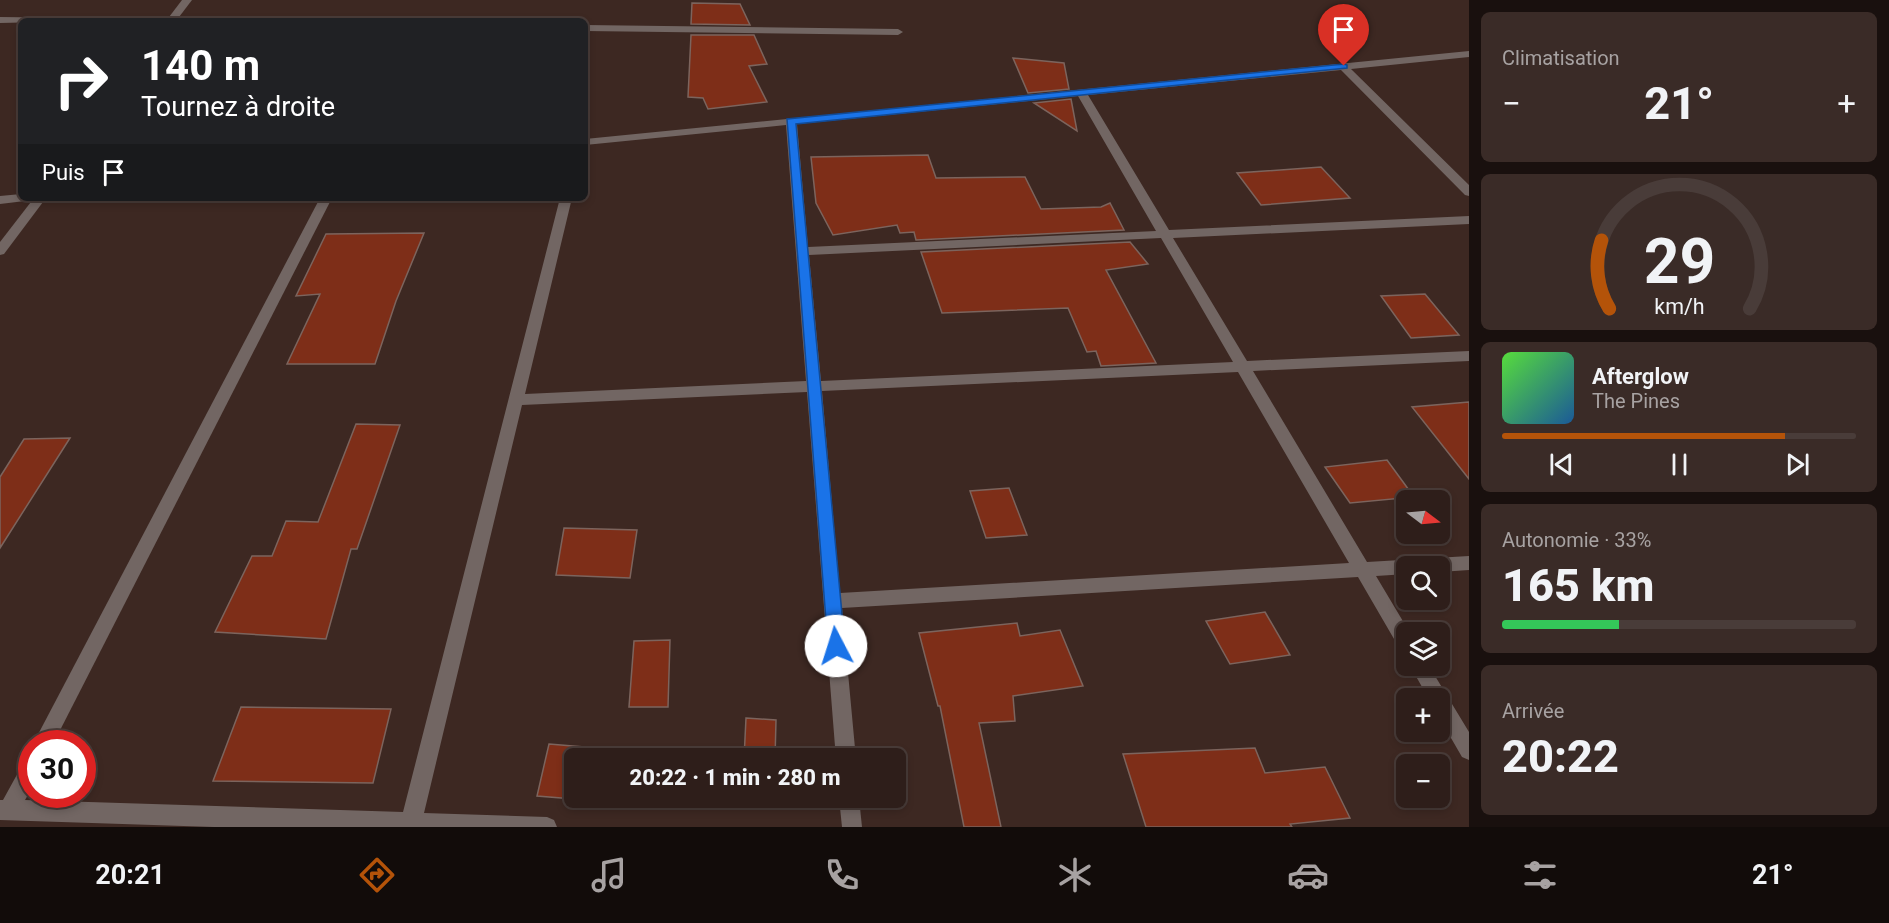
<!DOCTYPE html>
<html lang="fr">
<head>
<meta charset="utf-8">
<style>
	:root { --surface:#2e1e1a; --page:#3a2b27; --text:#f1f3f6; --muted:#a7a2a2; --line:#493c39; --accent:#b45309 }
	body { margin:0; font-family:Roboto,sans-serif; background:var(--page); color:var(--text); height:100vh; display:flex; flex-direction:column; font-size:22px; white-space:nowrap }
	* { box-sizing:border-box; margin:0 }
	p { font-size:20px; color:var(--muted) }
	.icon { flex:none; width:33px; height:33px; fill:none; stroke:currentColor; stroke-width:2; stroke-linecap:round; stroke-linejoin:round }
	.map { position:relative; flex:1; overflow:hidden }
	.panel { display:flex; flex-direction:column; gap:12px; padding:12px; background:#19100e; width:420px }
	.panel>* { flex:none }
	.banner { position:absolute; left:18px; top:18px; width:570px; height:183px; border-radius:9px; box-shadow:0 3px 9px #0003,0 0 0 2px var(--line); background:#202124; color:#fff; overflow:hidden }
	.needle { width:39px; rotate:106deg }
	.tools { position:absolute; left:1396px; top:490px; display:grid; gap:12px }
	.tools a { display:grid; place-items:center; width:54px; height:54px; border-radius:9px; background:var(--surface); box-shadow:0 3px 9px #0003,0 0 0 2px var(--line); font-size:30px }
	.speed { position:absolute; left:18px; top:730px; display:flex; gap:12px; font-size:30px; font-weight:700; text-align:center }
	.speed>* { display:grid; place-content:center; width:78px; height:78px; border-radius:50%; background:var(--surface); box-shadow:0 3px 9px #0003,0 0 0 2px var(--line); line-height:1 }
	.speed .limit { border:9px solid #d22; background:#fff; color:#111 }
	.pin { position:absolute; display:grid; place-items:center; width:51px; height:51px; color:#fff; margin:-62px -26px; border-radius:50% 50% 50% 0; rotate:-45deg; box-shadow:0 0 6px #0007 }
	.pin .icon { rotate:45deg }
	.me { position:absolute; width:66px; margin:-33px; rotate:355deg; stroke-linejoin:round; filter:drop-shadow(0 0 4px #0008) }
	.turn { display:flex; align-items:center; gap:21px; height:126px; padding:0 24px; font-size:27px }
	.turn .icon { width:78px; height:78px; stroke-width:2.5 }
	.turn b { display:block; font-size:42px; line-height:51px }
	.then { display:flex; align-items:center; height:57px; padding:0 24px; background:#0003; gap:12px; font-size:22px }
	.big { font-size:45px; font-weight:800; line-height:1.1 }
	.panel .widget { flex:1; display:flex; flex-direction:column; justify-content:center; gap:9px; min-width:0; padding:0 21px; border-radius:9px; background:var(--page) }
	.panel .dial { align-items:center; gap:0 }
	.dial svg { height:156px; overflow:visible; fill:none; stroke:var(--line); stroke-width:7; stroke-linecap:round; text-anchor:middle }
	.dial text { fill:var(--text); stroke:none }
	.song { display:flex; align-items:center; gap:18px }
	.cover { width:72px; height:72px; border-radius:9px; background:linear-gradient(135deg,hsl(110 70% 55%),hsl(210 70% 35%)) }
	.played { height:6px; border-radius:3px; background:linear-gradient(90deg,var(--accent) 80%,var(--line) 80%) }
	.keys { display:flex; justify-content:space-around; direction:ltr }
	.heat { display:flex; justify-content:space-between; align-items:center; font-size:33px; direction:ltr }
	.charge { height:9px; border-radius:4px; background:linear-gradient(90deg,#34c759 33%,var(--line) 0) }
	.trip { position:absolute; left:564px; top:748px; width:342px; height:60px; border-radius:9px; background:var(--surface); box-shadow:0 3px 9px #0003,0 0 0 2px var(--line); font-weight:800; line-height:60px; text-align:center }
	.tabs { display:flex; height:96px; justify-content:space-around; align-items:center; background:#120c0a; color:var(--muted) }
	.tabs .icon { width:42px; height:42px }
	.tabs .on { color:var(--accent) }
	.tabs b { font-size:27px; color:var(--text) }
	main { display:flex; flex:1; min-height:0 }
	.map>svg:first-child { display:block }
</style>
</head>
<body>
<main>
<div class="map">
<svg width="1469" height="827" viewBox="0 0 1469 827">
	<rect width="100%" height="100%" fill="#3d2822"/>
	<!-- building -->
	<g fill="#7e2e18" stroke="#7c645d" stroke-width="1.5">
		<path d="M692 3 740 4 750 25 691 24Z"/>
		<path d="M691 35H754L767 64 749 66 767 102 708 109 703 98 688 97Z"/>
		<path d="M1013 58 1064 63 1069 89 1028 93Z"/>
		<path d="M1071 99 1077 131 1034 103Z"/>
		<path d="M928 155 936 178 1025 177 1041 209 1101 207 1110 203 1124 230 916 240 914 232 900 233 897 225 833 235 816 203 811 157Z"/>
		<path d="M1321 167 1350 198 1261 205 1237 173Z"/>
		<path d="M424 233 396 301 375 364H287L320 294 296 296 326 234Z"/>
		<path d="M1130 242 1148 264 1106 270 1156 363 1101 366 1096 351 1087 352 1068 308 942 313 921 252Z"/>
		<path d="M1425 294 1459 335 1411 338 1381 296Z"/>
		<path d="M1469 402V479L1412 407Z"/>
		<path d="M356 424 400 425 357 549H351L326 639 215 632 252 556H272L286 521 318 522Z"/>
		<path d="M70 438 0 548V477L24 439Z"/>
		<path d="M1387 460 1414 497 1350 503 1325 467Z"/>
		<path d="M1009 488 1027 535 986 538 970 491Z"/>
		<path d="M564 528 637 530 630 578 556 575Z"/>
		<path d="M1265 612 1290 655 1230 664 1206 621Z"/>
		<path d="M1017 623 1020 636 1060 630 1083 686 1013 696 1015 721 979 723 1001 827H964L940 706H938L919 633Z"/>
		<path d="M670 640 668 707H629L634 641Z"/>
		<path d="M241 707 391 709 373 783 213 781Z"/>
		<path d="M746 718 776 720 775 759H744Z"/>
		<path d="M549 744 620 750 618 759H574V798H611V802L537 796Z"/>
		<path d="M1255 748 1265 773 1325 767 1350 818 1290 824 1292 827H1146L1123 754Z"/>
	</g>
	<g fill="none" stroke-linecap="round" stroke-linejoin="round">
		<!-- minor -->
		<g fill="#726663" fill-rule="evenodd">
			<path d="M182 0H192L176 21H166Z"/>
			<path d="M0 17 81 18 86 21 0 23Z"/>
			<path d="M585 25 898 29 903 32 898 35 585 31Z"/>
			<path d="M1469 51V57L1351 69 1469 185V196L1465 195 1341 70 1088 95 1169 230 1469 216V224L1173 238 1247 361 1469 351V361L1253 371 1367 562 1469 556V570L1440 572V567H1407V574L1376 576 1410 633H1407V653L1401 651 1358 577 842 608 856 759H836L807 392 522 405 424 813 547 817 554 820 557 827H214L0 820V800H3L25 760 32 757V788L25 800 403 812 560 198H572L525 394 806 381 786 125 585 145V139ZM1078 96 1156 231 808 247 797 124ZM1161 238 1233 362 821 381 809 255ZM1238 372 1349 563 840 593 822 391Z"/>
			<path d="M21 194V198H27L25 201 0 204V196Z"/>
			<path d="M34 198H46L4 254 0 255V242Z"/>
			<path d="M320 198H332L53 744H33Z"/>
			<path d="M1410 666H1429L1469 732V760L1462 757 1440 719V699H1429Z"/>
			<path d="M839 798H859L862 827H842Z"/>
		</g>
	</g>
	<!-- route -->
	<path fill="#1a73e8" stroke="#114b97" stroke-width="1.5" d="M1344 64 1347 65V68L796 124 845 646 842 651 836 653 830 651 828 646 787 119Z"/>
</svg>
<div class="tools">
<a><svg class="needle" viewBox="-14 -14 28 28"><path d="M0-13l5 13h-10z" fill="#e53935"/><path d="M0 13l5-13h-10z" fill="#a7a2a2"/></svg></a>
<a><svg class="icon" aria-label="search" viewBox="0 0 24 24"><circle cx="10" cy="10" r="6"/><path d="M15 15l6 6"/></svg></a>
<a><svg class="icon" aria-label="layers" viewBox="0 0 24 24"><path d="M12 4l9 5-9 5-9-5zM3 14l9 5 9-5"/></svg></a>
<a>+</a>
<a>−</a>
</div>
<div class="speed"><div class="limit">30</div></div>
<div class="pin" style="left:1344px;top:66px;background:#d93025"><svg class="icon" aria-label="arrive" viewBox="0 0 24 24"><path d="M6 21V4h12l-3 4 3 4H6"/></svg></div>
<svg class="me" style="left:836px;top:646px" viewBox="-20 -20 40 40"><circle r="19" fill="#fff"/><path d="M0-13L10 11 0 6-10 11z" fill="#1a73e8"/></svg>
<div class="trip">20:22 · 1 min · 280 m</div>
<div class="banner">
<div class="turn"><svg class="icon" aria-label="right" viewBox="0 0 24 24"><path d="M7 20v-9h11M14 6l5 5-5 5"/></svg><div><b>140 m</b>Tournez à droite</div></div>
<div class="then">Puis<svg class="icon" aria-label="arrive" viewBox="0 0 24 24"><path d="M6 21V4h12l-3 4 3 4H6"/></svg></div>
</div>
</div>
<section class="panel">
<div class="widget"><p>Climatisation</p>
<div class="heat"><a>−</a><b class="big">21°</b><a>+</a></div>
</div>
<div class="widget dial"><svg viewBox="0 0 100 80">
<path d="M14 69A42 42 0 1 1 86 69"/>
<path d="M14 69A42 42 0 0 1 10 34" stroke="#b45309"/>
<text x="50" y="56" font-size="32" font-weight="700">29</text>
<text x="50" y="72" font-size="11">km/h</text>
</svg></div>
<div class="widget">
<div class="song"><i class="cover"></i><div><b>Afterglow</b><p>The Pines</p></div></div>
<div class="played"></div>
<div class="keys"><svg class="icon" aria-label="previous" viewBox="0 0 24 24"><path d="M18 5L8 12l10 7zM5 5v14"/></svg><svg class="icon" aria-label="pause" viewBox="0 0 24 24"><path d="M8 5v14M16 5v14"/></svg><svg class="icon" aria-label="next" viewBox="0 0 24 24"><path d="M6 5l10 7-10 7zM19 5v14"/></svg></div>
</div>
<div class="widget"><p>Autonomie · 33%</p><b class="big">165 km</b><div class="charge"></div></div>
<div class="widget"><p>Arrivée</p><b class="big">20:22</b></div>
</section>
</main>
<nav class="tabs">
<b>20:21</b>
<svg class="icon on" aria-label="directions" viewBox="0 0 24 24"><path d="M12 3l9 9-9 9-9-9zM9 14v-3h6M13 9l2 2-2 2"/></svg>
<svg class="icon" aria-label="music" viewBox="0 0 24 24"><path d="M9 18V5l10-2v13"/><circle cx="6" cy="18" r="3"/><circle cx="16" cy="16" r="3"/></svg>
<svg class="icon" aria-label="phone" viewBox="0 0 24 24"><path d="M5 4h4l2 5-3 2q2 4 5 5l2-3 5 2v4C11 20 4 13 5 4z"/></svg>
<svg class="icon" aria-label="climate" viewBox="0 0 24 24"><path d="M12 3v18M4 7l16 10M4 17L20 7"/></svg>
<svg class="icon" aria-label="car" viewBox="0 0 24 24"><path d="M5 17H2v-5l4-1 3-4h7l3 4 3 1v5h-3M9 17h6M6 11h13"/><circle cx="7" cy="17" r="2"/><circle cx="17" cy="17" r="2"/></svg>
<svg class="icon" aria-label="filters" viewBox="0 0 24 24"><path d="M4 7h16M4 17h16"/><circle cx="9" cy="7" r="2"/><circle cx="15" cy="17" r="2"/></svg>
<b>21°</b>
</nav>
</body>
</html>
